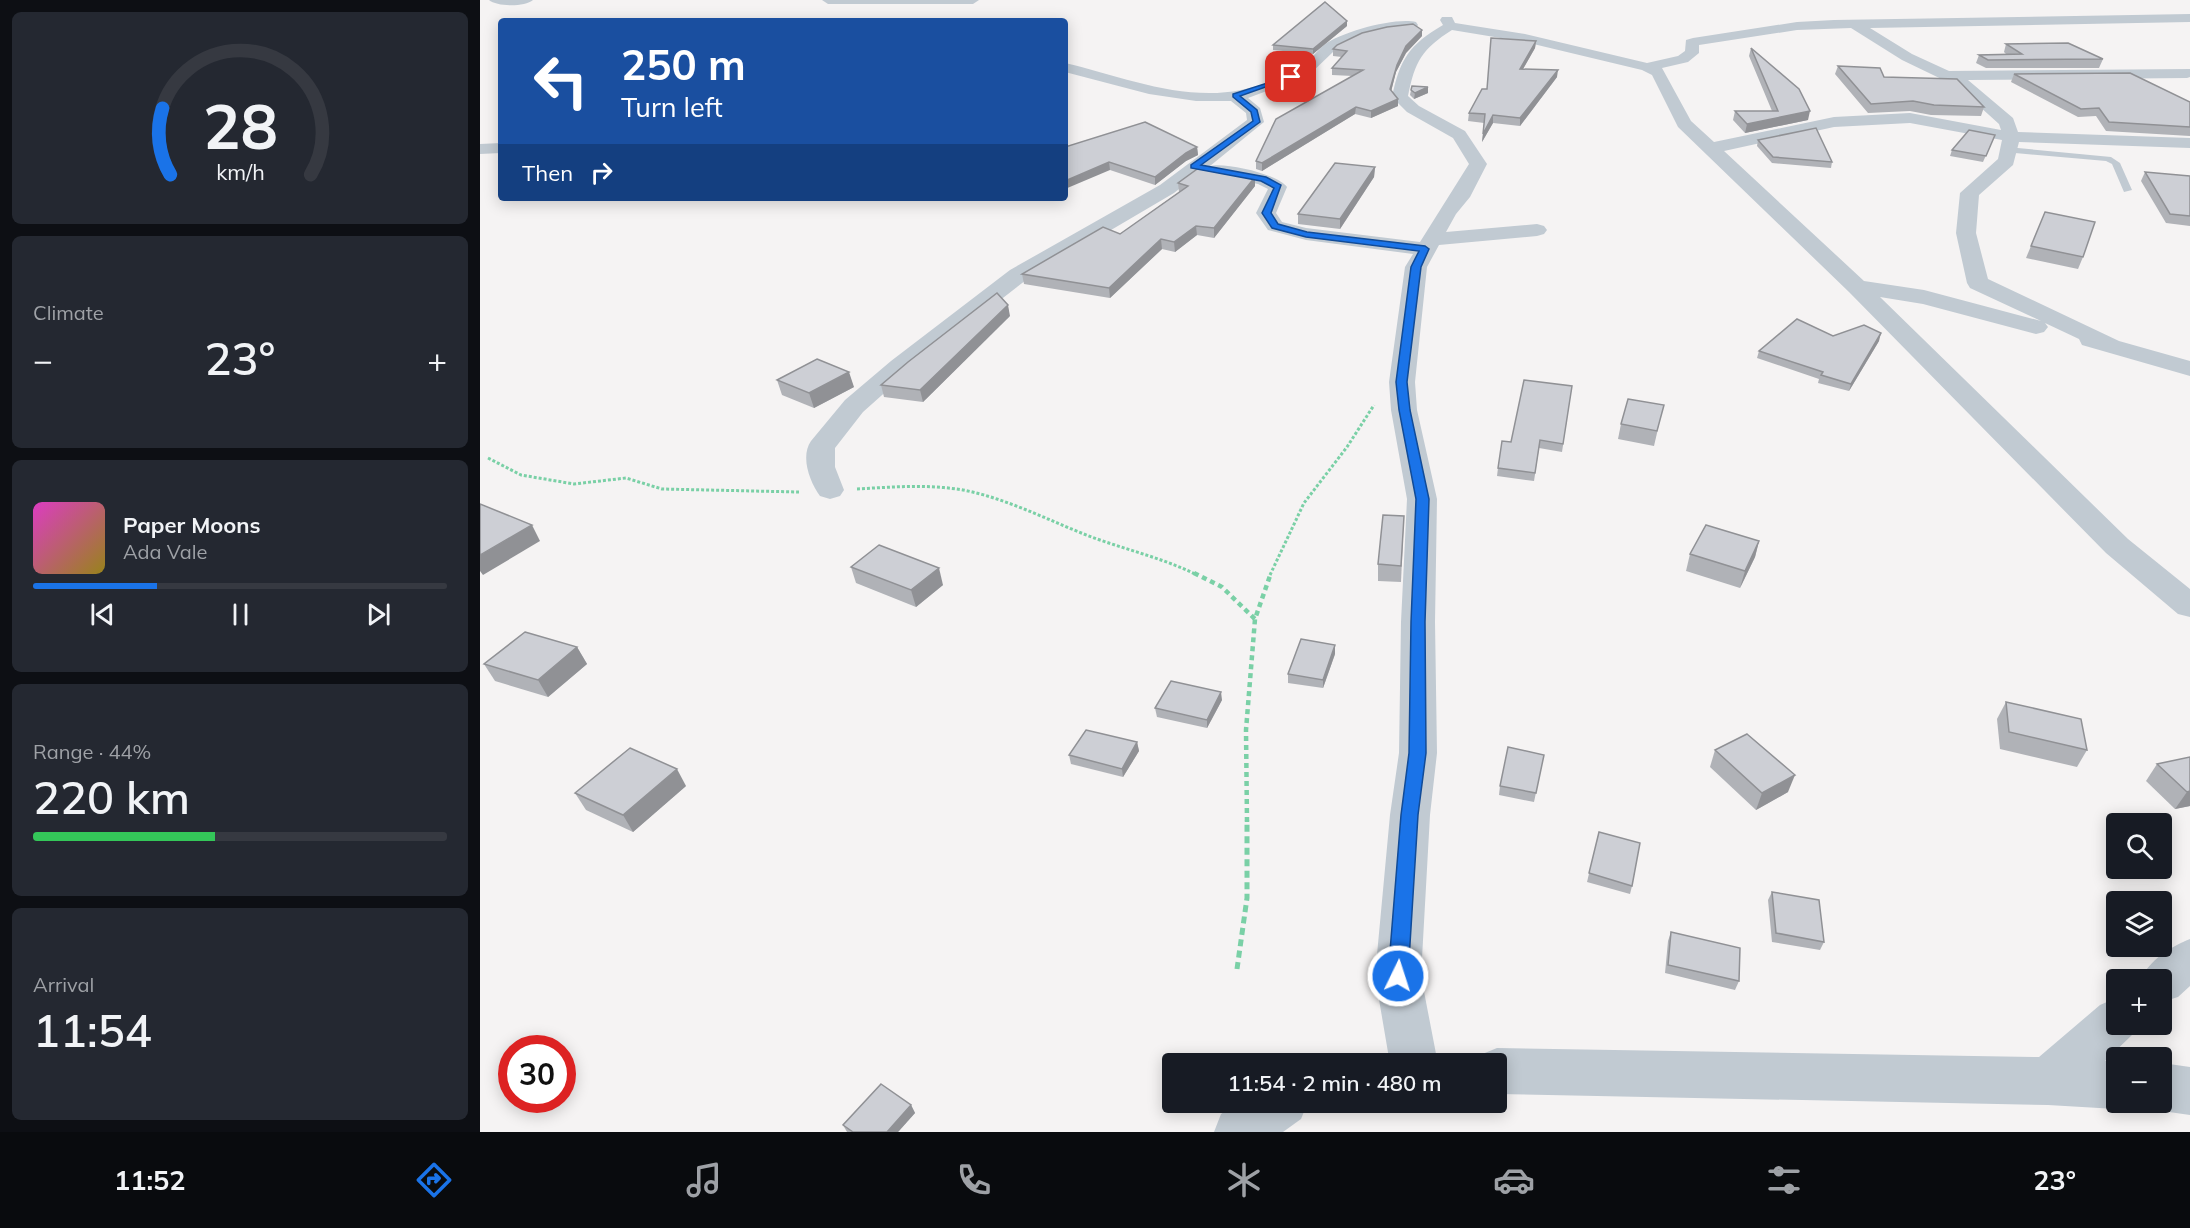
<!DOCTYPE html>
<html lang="en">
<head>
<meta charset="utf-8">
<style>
	:root { --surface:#171b24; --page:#242831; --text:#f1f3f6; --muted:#9ea1a6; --line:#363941; --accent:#1a73e8 }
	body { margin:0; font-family:Mulish,sans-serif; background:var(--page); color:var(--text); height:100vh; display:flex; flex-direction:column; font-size:22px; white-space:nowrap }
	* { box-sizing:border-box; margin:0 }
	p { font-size:20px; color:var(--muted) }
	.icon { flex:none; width:33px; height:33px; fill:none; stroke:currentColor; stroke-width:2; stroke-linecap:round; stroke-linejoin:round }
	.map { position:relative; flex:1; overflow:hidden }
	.side { display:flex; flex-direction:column; gap:12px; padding:12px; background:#0d0f14; width:480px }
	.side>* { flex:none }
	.hud { position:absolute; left:18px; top:18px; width:570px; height:183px; border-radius:6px; box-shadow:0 3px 15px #0003; background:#1a4fa0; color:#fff; overflow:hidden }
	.buttons { position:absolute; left:1626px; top:813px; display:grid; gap:12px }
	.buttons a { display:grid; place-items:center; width:66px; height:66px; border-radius:6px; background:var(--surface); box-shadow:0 3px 15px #0003; font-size:30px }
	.speed { position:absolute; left:18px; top:1035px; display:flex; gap:12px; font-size:30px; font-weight:700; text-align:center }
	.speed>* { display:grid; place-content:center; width:78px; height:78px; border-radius:50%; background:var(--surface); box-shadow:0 3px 15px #0003; line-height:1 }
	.speed .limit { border:9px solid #d22; background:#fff; color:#111 }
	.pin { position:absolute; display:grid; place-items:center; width:51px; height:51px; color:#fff; margin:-26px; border-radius:12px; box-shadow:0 3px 9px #0006 }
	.me { position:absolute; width:66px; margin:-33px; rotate:4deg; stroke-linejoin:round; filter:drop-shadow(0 0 4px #0008) }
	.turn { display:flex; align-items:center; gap:21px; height:126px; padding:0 24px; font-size:27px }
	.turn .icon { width:78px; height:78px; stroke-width:2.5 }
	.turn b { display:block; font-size:42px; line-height:51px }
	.then { display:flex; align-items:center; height:57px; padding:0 24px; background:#0003; gap:12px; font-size:22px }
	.big { font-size:45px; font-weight:600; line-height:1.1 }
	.side .widget { flex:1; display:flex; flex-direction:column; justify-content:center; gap:9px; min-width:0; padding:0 21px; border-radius:9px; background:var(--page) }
	.side .dial { align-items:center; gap:0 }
	.dial svg { height:156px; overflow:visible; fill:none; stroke:var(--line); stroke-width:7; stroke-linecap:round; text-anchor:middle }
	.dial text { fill:var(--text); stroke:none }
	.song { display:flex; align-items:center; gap:18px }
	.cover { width:72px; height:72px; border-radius:9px; background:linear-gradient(135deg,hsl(310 70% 55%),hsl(50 70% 35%)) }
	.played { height:6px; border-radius:3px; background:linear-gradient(90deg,var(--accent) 30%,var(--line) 30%) }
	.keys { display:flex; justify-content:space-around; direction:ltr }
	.heat { display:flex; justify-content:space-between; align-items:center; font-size:33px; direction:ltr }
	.charge { height:9px; border-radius:4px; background:linear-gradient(90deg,#34c759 44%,var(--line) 0) }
	.trip { position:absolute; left:682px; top:1053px; width:345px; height:60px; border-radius:6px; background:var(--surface); box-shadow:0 3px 15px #0003; font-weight:600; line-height:60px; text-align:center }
	.menu { display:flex; height:96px; justify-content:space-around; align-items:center; background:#090b0e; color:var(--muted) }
	.menu .icon { width:42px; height:42px }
	.menu .active { color:var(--accent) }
	.menu b { font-size:27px; color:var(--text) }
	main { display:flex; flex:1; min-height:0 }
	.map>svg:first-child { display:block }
</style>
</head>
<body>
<main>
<section class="side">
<div class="widget dial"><svg viewBox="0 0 100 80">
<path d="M14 69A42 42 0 1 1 86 69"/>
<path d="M14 69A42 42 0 0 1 10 35" stroke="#1a73e8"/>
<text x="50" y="56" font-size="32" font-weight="700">28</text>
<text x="50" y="72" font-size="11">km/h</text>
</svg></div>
<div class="widget"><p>Climate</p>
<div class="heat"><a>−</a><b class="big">23°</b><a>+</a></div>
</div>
<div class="widget">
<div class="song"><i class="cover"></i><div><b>Paper Moons</b><p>Ada Vale</p></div></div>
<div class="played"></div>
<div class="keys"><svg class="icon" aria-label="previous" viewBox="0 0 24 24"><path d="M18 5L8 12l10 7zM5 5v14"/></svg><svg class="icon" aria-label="pause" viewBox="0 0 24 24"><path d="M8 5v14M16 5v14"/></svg><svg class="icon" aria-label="next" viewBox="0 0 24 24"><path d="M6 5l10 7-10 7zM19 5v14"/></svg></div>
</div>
<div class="widget"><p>Range · 44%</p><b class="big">220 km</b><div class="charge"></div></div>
<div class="widget"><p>Arrival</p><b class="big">11:54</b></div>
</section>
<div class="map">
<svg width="1710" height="1132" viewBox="0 0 1710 1132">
	<rect width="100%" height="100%" fill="#f5f3f3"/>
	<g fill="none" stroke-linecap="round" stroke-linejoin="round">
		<!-- path-far2 -->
		<g stroke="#7ad0a6" stroke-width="3" stroke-dasharray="3 2" stroke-linecap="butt">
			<path d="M8 458 41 475 94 484 146 478 182 489 319 492"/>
			<path d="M377 489C412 487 448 484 483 490 530 499 573 523 617 539 651 551 685 559 717 575"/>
			<path d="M790 575 824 503 867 447 894 405"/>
		</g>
		<!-- path-far1 -->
		<g stroke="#7ad0a6" stroke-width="4.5" stroke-dasharray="5 4" stroke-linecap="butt">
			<path d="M714 573 742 587 775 619"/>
			<path d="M767 822 766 730 775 619 791 573"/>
		</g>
		<!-- path -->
		<path stroke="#7ad0a6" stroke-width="5" stroke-dasharray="7 4.5" stroke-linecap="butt" d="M757 969 767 898V820"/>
		<!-- service -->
		<path fill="#c1cad2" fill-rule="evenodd" d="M1527 147 1631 157 1640 163 1652 190 1644 192 1632 164 1626 161 1524 152V148Z"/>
		<!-- minor -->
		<g fill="#c1cad2" fill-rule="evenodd">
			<path d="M9 0H53C45 7 17 7 9 0Z"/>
			<path d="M342 0H499L493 4H348Z"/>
			<path d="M1710 14V22L1390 28 1432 54 1469 71 1710 69V77L1707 78 1488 80 1533 118 1538 132 1710 138V148L1539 142 1533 165 1499 195 1496 233 1508 279 1639 341 1710 361V376L1602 345 1599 339 1565 323 1568 327 1564 332 1556 334 1443 304 1400 297 1648 539 1710 589V617L1698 614 1626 553 1369 292 1198 127 1172 75 1162 70 1045 42 972 30C942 49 935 61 928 96L939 106 985 131 1007 164 990 197 976 214 966 232 1057 224 1064 226 1067 230 1064 234 1057 236 959 245 947 267 935 382 937 410 957 499 955 622 957 753 950 815 941 976 958 1064H910L895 976 910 815 919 753 921 622 927 499 911 410 909 382 925 267 933 254 826 240 788 230 776 213 788 189 778 184 728 174 726 168 694 193 546 280 429 371 383 412 355 448V467L364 490 360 496 350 499 340 496C330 482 320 457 331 441L365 400 411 361 530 270 680 185 767 120 766 113 751 101H716L669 94 585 72V63C641 76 702 102 761 90 777 87 807 77 821 67 830 62 835 52 844 45 861 32 915 17 936 22L938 25 936 28 875 39 853 52 829 75 768 98 780 108 784 122 730 166C745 162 798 174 807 187L796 213 802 222 826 228 940 242 989 164 973 138 927 112 912 97C920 59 929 45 963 25L960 20 962 17H972L975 23 1045 34 1167 63 1198 56 1205 51 1206 40 1213 38 1317 22 1354 20ZM1371 28 1422 60 1478 87 1519 124 1521 130 1430 113 1354 117 1234 142 1211 121 1182 68 1208 62 1219 53V45L1317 30ZM1430 123 1522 140 1518 159 1480 193 1476 233 1487 283 1490 288 1561 321 1444 290 1384 281 1244 151 1354 127Z"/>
			<path d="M21 143V153L0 154V144Z"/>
			<path d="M1710 939V986L1698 997 1682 1002V980H1660C1670 960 1690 947 1710 939Z"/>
			<path d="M1636 998V1024H1657L1652 1035 1625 1061H1636V1102H1652L1636 1109 1568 1105 1017 1094V1064H996L1000 1055 1017 1048 1559 1057 1620 1005Z"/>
			<path d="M1682 1063 1710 1067V1115L1682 1111 1665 1104 1682 1102Z"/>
			<path d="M759 1102H828L821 1119 803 1132H734L741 1114Z"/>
		</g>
	</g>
	<!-- wall -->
	<g fill="#b0b2b7">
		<path d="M867 26 833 54 793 50V45Z"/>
		<path d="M942 36 926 53 916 72 911 91 918 99V106L891 118 875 114 782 171 776 169V161L873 76 852 75V68L862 57 853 56V49Z"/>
		<path d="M1056 41 1055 48 1043 69 1077 77 1040 126 1013 123 1002 142 1004 123 988 121 989 113 1007 89Z"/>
		<path d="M1526 44 1623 59 1619 68H1506L1496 63 1499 55 1526 54 1524 52Z"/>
		<path d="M1271 48 1328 120 1265 133 1253 120 1255 111H1292L1269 56Z"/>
		<path d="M1358 66 1404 77 1504 107 1501 116 1451 115 1430 111 1388 113 1355 74Z"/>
		<path d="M1534 74 1710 102V136L1626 131 1616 116 1598 117 1531 82Z"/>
		<path d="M948 87V93L934 99 930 95 931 90Z"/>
		<path d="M1515 135 1503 162 1470 156 1472 150Z"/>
		<path d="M1278 140 1352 162 1351 168 1292 163 1277 146Z"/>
		<path d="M585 147H717L718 155 706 161 675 185 630 170Z"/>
		<path d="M895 167 894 177 860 229 818 224V214Z"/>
		<path d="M1665 172 1710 176V226L1686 223 1661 181Z"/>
		<path d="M698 183 775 186 734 238 717 235 695 252 682 249 630 298 544 284 542 274 640 234 699 192Z"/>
		<path d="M1565 212 1603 257 1598 269 1546 258Z"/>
		<path d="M530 316 443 402 404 397 401 385Z"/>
		<path d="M1353 336 1399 341 1369 391 1338 383 1339 379 1277 358 1279 351Z"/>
		<path d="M297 380 374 387 334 408 302 395Z"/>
		<path d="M1092 386 1082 452 1059 448 1054 481 1017 476 1018 468 1031 442Z"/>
		<path d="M1180 420 1174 446 1138 439 1141 424Z"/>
		<path d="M924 516 921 582 898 581V564Z"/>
		<path d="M1279 541 1275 557 1260 588 1206 571 1210 554Z"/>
		<path d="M371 567 463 585 436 607 376 583Z"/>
		<path d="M97 647 107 664 68 697 15 681 4 664Z"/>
		<path d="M855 654 843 688 808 683V674Z"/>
		<path d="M742 700 727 728 677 717 675 708Z"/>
		<path d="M1526 702 1607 750 1597 767 1520 749 1517 719Z"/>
		<path d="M657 742 659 751 643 777 591 764 589 755Z"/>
		<path d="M1235 750 1308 792 1276 810 1230 767Z"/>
		<path d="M1064 755 1054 802 1019 795 1020 786Z"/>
		<path d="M1710 757V806L1695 809 1666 781 1677 764Z"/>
		<path d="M206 786 153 832 106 810 95 793Z"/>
		<path d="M1119 832 1152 886 1150 894 1107 882Z"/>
		<path d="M1292 892 1344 942 1340 950 1292 942 1288 900Z"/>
		<path d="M1191 932 1259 981 1255 990 1185 973 1188 941Z"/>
		<path d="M431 1105 435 1113 418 1132H367L363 1125Z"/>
	</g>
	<!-- shaded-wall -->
	<g fill="#909195">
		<path d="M867 21V26L833 54V49Z"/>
		<path d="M942 30V36L926 53 916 72 910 96V89L917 65 926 46Z"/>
		<path d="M1056 41 1055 48 1039 76 1040 69Z"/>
		<path d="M1078 70 1077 77 1040 126V118Z"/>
		<path d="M948 87V93L934 99 935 93Z"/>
		<path d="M918 99V106L891 118V111Z"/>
		<path d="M876 107 875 114 782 171V163Z"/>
		<path d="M1330 111 1328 120 1265 133 1267 124Z"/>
		<path d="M1013 115V123L1002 142 1003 134Z"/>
		<path d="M717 147 718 155 706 161 675 185V177L706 153Z"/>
		<path d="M629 162 630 170 585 189V181Z"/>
		<path d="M895 167 894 177 860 229V219Z"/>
		<path d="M775 177V186L734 238V228Z"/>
		<path d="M716 226 717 235 695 252 694 242Z"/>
		<path d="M681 239 682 249 630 298 629 288Z"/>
		<path d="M528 305 530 316 443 402 440 390Z"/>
		<path d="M1401 333 1399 341 1369 391 1371 384Z"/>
		<path d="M369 372 374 387 334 408 329 393Z"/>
		<path d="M52 525 60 541 3 575 0 571V555Z"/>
		<path d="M1279 541 1275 557 1260 588 1265 571Z"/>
		<path d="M459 568 463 585 436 607 431 590Z"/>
		<path d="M855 645V654L843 688V680Z"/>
		<path d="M97 647 107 664 68 697 58 680Z"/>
		<path d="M741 692 742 700 727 728V720Z"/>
		<path d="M657 742 659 751 643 777 642 769Z"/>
		<path d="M197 769 206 786 153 832 143 815Z"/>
		<path d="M1315 775 1308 792 1276 810 1282 793Z"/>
		<path d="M1710 791V806L1695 809 1707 792Z"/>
		<path d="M431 1105 435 1113 418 1132H407Z"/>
	</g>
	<!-- building -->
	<g fill="#cdcfd5" stroke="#909195" stroke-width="1.5">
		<path d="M845 2 867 21 833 49 793 45Z"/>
		<path d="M933 24 942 30 926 46 917 65 910 89 918 99 891 111 876 107 782 163 776 161 796 119 883 70 852 68 867 51 853 49 857 45 882 33 907 27Z"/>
		<path d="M1011 38 1056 41 1040 69 1078 70 1040 118 1013 115 1003 134 1005 114 989 113 1002 89H1007Z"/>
		<path d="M1588 43 1623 59 1508 60 1499 55 1542 54 1526 44Z"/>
		<path d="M1271 48 1319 89 1330 111 1267 124 1255 111H1298Z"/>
		<path d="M1358 66 1400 68 1404 77 1477 79 1504 107 1454 105 1433 101 1391 104Z"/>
		<path d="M1650 73 1710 102V127L1629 122 1619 108 1601 109 1534 74Z"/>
		<path d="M932 86 948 87 935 93 931 90Z"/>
		<path d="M665 122 717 147 706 153 675 177 629 162 585 181V147Z"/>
		<path d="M1336 128 1352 162 1293 157 1278 140Z"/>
		<path d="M1489 130 1515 135 1506 156 1472 150Z"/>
		<path d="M855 163 895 167 860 219 818 214Z"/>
		<path d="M720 167 775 177 734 228 716 226 694 242 681 239 629 288 542 274 623 227 640 234 708 186 698 183Z"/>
		<path d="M1665 172 1710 176V216L1690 214Z"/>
		<path d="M1565 212 1615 222 1603 257 1551 246Z"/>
		<path d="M517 293 528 305 440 390 401 385 428 362Z"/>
		<path d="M1317 319 1353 336 1384 325 1401 333 1371 384 1341 375 1343 372 1279 351Z"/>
		<path d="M337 359 369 372 329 393 297 380Z"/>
		<path d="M1044 380 1092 386 1083 444 1060 440 1055 473 1018 468 1022 441 1031 442Z"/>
		<path d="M1148 399 1184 405 1177 431 1141 424Z"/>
		<path d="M0 504 52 525 0 555Z"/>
		<path d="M903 515 924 516 921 566 898 564Z"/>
		<path d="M1226 525 1279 541 1265 571 1210 554Z"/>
		<path d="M399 545 459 568 431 590 371 567Z"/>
		<path d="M45 632 97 647 58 680 4 664Z"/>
		<path d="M821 639 855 645 843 680 808 674Z"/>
		<path d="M691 681 741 692 727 720 675 708Z"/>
		<path d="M1526 702 1601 719 1607 750 1529 732Z"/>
		<path d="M606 730 657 742 642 769 589 755Z"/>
		<path d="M1267 734 1315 775 1282 793 1235 750Z"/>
		<path d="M1028 747 1064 755 1056 793 1020 786Z"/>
		<path d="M150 748 197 769 143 815 95 793Z"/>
		<path d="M1710 757V791L1707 792 1677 764Z"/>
		<path d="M1119 832 1160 843 1152 886 1109 873Z"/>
		<path d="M1292 892 1339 900 1344 942 1296 933Z"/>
		<path d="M1191 932 1260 948 1259 981 1188 965Z"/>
		<path d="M401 1084 431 1105 407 1132H373L363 1125Z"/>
	</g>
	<!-- route -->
	<path fill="#1a73e8" stroke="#114b97" stroke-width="1.5" d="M809 76 814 77 760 96 777 110 780 122 721 165 786 177 801 185 791 213 798 224 827 232 945 246 949 249 941 267 927 382 930 410 949 499 945 622 946 753 938 815 928 976 925 982 918 985 911 982 908 976 921 815 929 753 931 622 936 499 919 410 916 382 931 267 939 251 826 237 792 228 782 213 794 188 781 181 711 168V165L773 121 771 112 753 97V94Z"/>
</svg>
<div class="buttons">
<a><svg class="icon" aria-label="search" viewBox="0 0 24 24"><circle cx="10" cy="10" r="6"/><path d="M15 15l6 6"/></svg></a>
<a><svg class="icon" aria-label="layers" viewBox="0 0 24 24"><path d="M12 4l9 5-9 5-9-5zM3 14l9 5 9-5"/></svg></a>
<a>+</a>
<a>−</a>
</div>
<div class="speed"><div class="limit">30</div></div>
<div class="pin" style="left:811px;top:77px;background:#d93025"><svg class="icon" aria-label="arrive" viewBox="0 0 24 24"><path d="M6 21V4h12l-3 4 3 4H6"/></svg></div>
<svg class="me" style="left:918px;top:976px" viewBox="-20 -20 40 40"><circle r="17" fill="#1a73e8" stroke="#fff" stroke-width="3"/><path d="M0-11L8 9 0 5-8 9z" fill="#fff"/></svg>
<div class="trip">11:54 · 2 min · 480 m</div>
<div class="hud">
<div class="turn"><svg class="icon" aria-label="left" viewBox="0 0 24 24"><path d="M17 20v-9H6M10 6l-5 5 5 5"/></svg><div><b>250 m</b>Turn left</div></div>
<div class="then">Then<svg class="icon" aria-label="right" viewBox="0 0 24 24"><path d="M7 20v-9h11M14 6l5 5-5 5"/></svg></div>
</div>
</div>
</main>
<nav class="menu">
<b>11:52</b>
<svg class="icon active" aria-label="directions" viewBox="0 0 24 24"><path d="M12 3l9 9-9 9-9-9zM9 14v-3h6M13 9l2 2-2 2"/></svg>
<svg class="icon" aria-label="music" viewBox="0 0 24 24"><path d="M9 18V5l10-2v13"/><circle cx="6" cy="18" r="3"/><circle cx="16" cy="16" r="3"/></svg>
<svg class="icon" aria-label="phone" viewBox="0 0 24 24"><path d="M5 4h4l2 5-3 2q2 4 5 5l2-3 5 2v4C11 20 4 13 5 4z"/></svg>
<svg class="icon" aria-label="climate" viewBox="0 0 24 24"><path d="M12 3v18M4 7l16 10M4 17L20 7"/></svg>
<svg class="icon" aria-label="car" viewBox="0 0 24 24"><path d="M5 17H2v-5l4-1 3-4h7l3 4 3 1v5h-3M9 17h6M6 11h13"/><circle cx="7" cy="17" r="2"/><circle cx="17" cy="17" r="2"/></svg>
<svg class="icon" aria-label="filters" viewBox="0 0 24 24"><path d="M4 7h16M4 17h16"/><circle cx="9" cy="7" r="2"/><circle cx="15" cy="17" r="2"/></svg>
<b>23°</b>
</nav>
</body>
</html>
